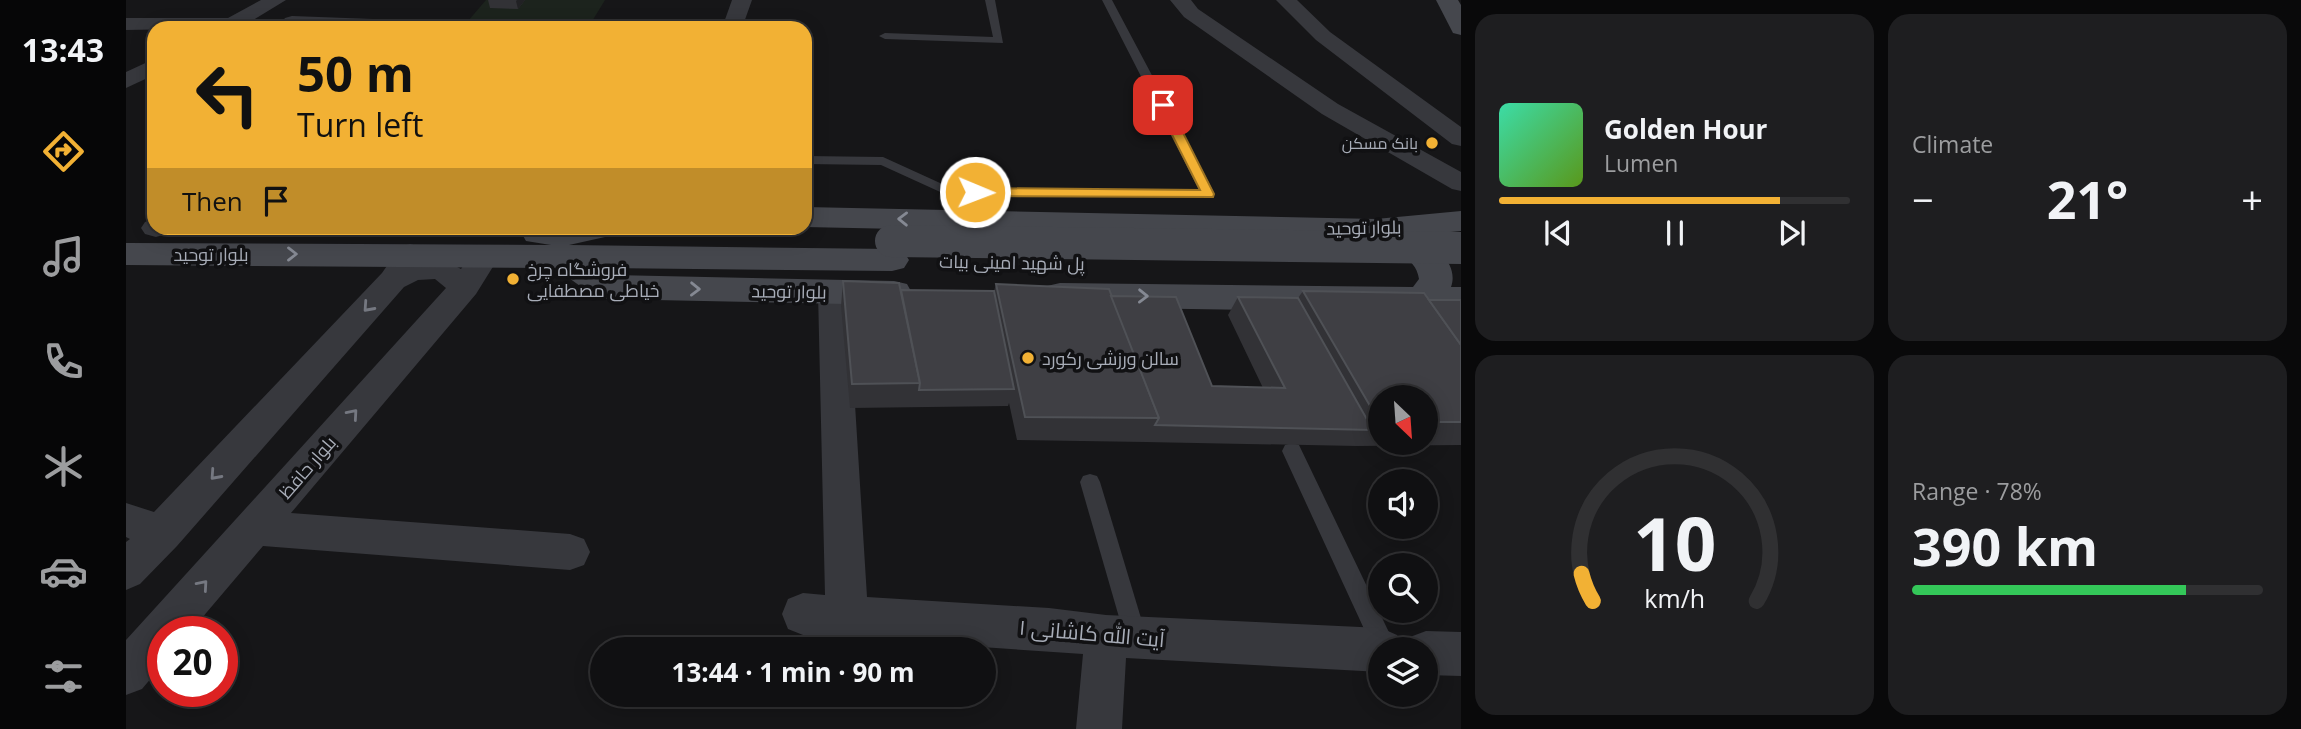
<!DOCTYPE html>
<html lang="en">
<head>
<meta charset="utf-8">
<style>
	:root { --surface:#101012; --page:#1e1e20; --text:#f1f3f6; --muted:#9c9d9f; --line:#303032; --accent:#f2b134 }
	body { margin:0; font-family:"Open Sans",Cairo,sans-serif; background:var(--page); color:var(--text); height:100vh; display:flex; flex-direction:column; font-size:26px; white-space:nowrap }
	* { box-sizing:border-box; margin:0 }
	p { font-size:23px; color:var(--muted) }
	.icon { flex:none; width:38px; height:38px; fill:none; stroke:currentColor; stroke-width:2; stroke-linecap:round; stroke-linejoin:round }
	.map { position:relative; flex:1; overflow:hidden }
	.drawer { display:flex; flex-direction:column; gap:14px; padding:14px; background:#09090a; width:840px }
	.drawer>* { flex:none }
	.banner { position:absolute; left:21px; top:21px; width:665px; height:214px; border-radius:21px; box-shadow:0 4px 18px #0003,0 0 0 2px var(--line); background:#f2b134; color:#111; overflow:hidden }
	.needle { width:46px; rotate:155deg }
	.buttons { position:absolute; left:1242px; top:385px; display:grid; gap:14px }
	.buttons a { display:grid; place-items:center; width:70px; height:70px; border-radius:50%; background:var(--surface); box-shadow:0 4px 18px #0003,0 0 0 2px var(--line); font-size:35px }
	.speed { position:absolute; left:21px; top:616px; display:flex; gap:14px; font-size:35px; font-weight:700; text-align:center }
	.speed>* { display:grid; place-content:center; width:91px; height:91px; border-radius:50%; background:var(--surface); box-shadow:0 4px 18px #0003,0 0 0 2px var(--line); line-height:1 }
	.speed .limit { border:10px solid #d22; background:#fff; color:#111 }
	.pin { position:absolute; display:grid; place-items:center; width:60px; height:60px; color:#fff; margin:-30px; border-radius:14px; box-shadow:0 4px 10px #0006 }
	.me { position:absolute; width:77px; margin:-38px; rotate:91deg; stroke-linejoin:round; filter:drop-shadow(0 0 5px #0008) }
	.turn { display:flex; align-items:center; gap:24px; height:147px; padding:0 35px; font-size:32px }
	.turn .icon { width:91px; height:91px; stroke-width:2.5 }
	.turn b { display:block; font-size:49px; line-height:60px }
	.then { display:flex; align-items:center; height:66px; padding:0 35px; background:#0003; gap:14px; font-size:26px }
	.big { font-size:52px; font-weight:700; line-height:1.1 }
	.drawer .widget { flex:1; display:flex; flex-direction:column; justify-content:center; gap:10px; min-width:0; padding:0 24px; border-radius:21px; background:var(--page) }
	.drawer .dial { align-items:center; gap:0 }
	.dial svg { height:182px; overflow:visible; fill:none; stroke:var(--line); stroke-width:7; stroke-linecap:round; text-anchor:middle }
	.dial text { fill:var(--text); stroke:none }
	.song { display:flex; align-items:center; gap:21px }
	.cover { width:84px; height:84px; border-radius:10px; background:linear-gradient(135deg,hsl(160 70% 55%),hsl(90 70% 35%)) }
	.played { height:7px; border-radius:4px; background:linear-gradient(90deg,var(--accent) 80%,var(--line) 80%) }
	.keys { display:flex; justify-content:space-around; direction:ltr }
	.heat { display:flex; justify-content:space-between; align-items:center; font-size:38px; direction:ltr }
	.charge { height:10px; border-radius:5px; background:linear-gradient(90deg,#34c759 78%,var(--line) 0) }
	.drawer .tiles { flex:1; display:grid; gap:14px; grid-template-columns:repeat(2,1fr) }
	.trip { position:absolute; left:464px; top:637px; width:406px; height:70px; border-radius:35px; background:var(--surface); box-shadow:0 4px 18px #0003,0 0 0 2px var(--line); font-weight:700; line-height:70px; text-align:center }
	main { display:flex; flex:1; min-height:0 }
	.dock { display:flex; flex-direction:column; width:126px; justify-content:space-around; align-items:center; background:#060607; color:var(--muted) }
	.dock .icon { width:49px; height:49px }
	.dock .current { color:var(--accent) }
	.dock b { font-size:32px; color:var(--text) }
	.map>svg:first-child { display:block }
</style>
</head>
<body>
<main>
<nav class="dock">
<b>13:43</b>
<svg class="icon current" aria-label="directions" viewBox="0 0 24 24"><path d="M12 3l9 9-9 9-9-9zM9 14v-3h6M13 9l2 2-2 2"/></svg>
<svg class="icon" aria-label="music" viewBox="0 0 24 24"><path d="M9 18V5l10-2v13"/><circle cx="6" cy="18" r="3"/><circle cx="16" cy="16" r="3"/></svg>
<svg class="icon" aria-label="phone" viewBox="0 0 24 24"><path d="M5 4h4l2 5-3 2q2 4 5 5l2-3 5 2v4C11 20 4 13 5 4z"/></svg>
<svg class="icon" aria-label="climate" viewBox="0 0 24 24"><path d="M12 3v18M4 7l16 10M4 17L20 7"/></svg>
<svg class="icon" aria-label="car" viewBox="0 0 24 24"><path d="M5 17H2v-5l4-1 3-4h7l3 4 3 1v5h-3M9 17h6M6 11h13"/><circle cx="7" cy="17" r="2"/><circle cx="17" cy="17" r="2"/></svg>
<svg class="icon" aria-label="filters" viewBox="0 0 24 24"><path d="M4 7h16M4 17h16"/><circle cx="9" cy="7" r="2"/><circle cx="15" cy="17" r="2"/></svg>
</nav>
<div class="map">
<svg width="1335" height="729" viewBox="0 0 1335 729">
	<rect width="100%" height="100%" fill="#161618"/>
	<!-- green -->
	<path fill="#1c231d" d="M360 0H479L462 28H336Z"/>
	<g fill="none" stroke-linecap="round" stroke-linejoin="round">
		<!-- service -->
		<g fill="#37383d" fill-rule="evenodd">
			<path d="M859 0H869L877 43 759 39 753 36 759 33 867 37Z"/>
			<path d="M976 0H986L1089 194 1087 197 823 196 755 165 679 164V156L757 157 825 188 1073 190Z"/>
			<path d="M1166 443 1173 445 1271 649H1255V659L1251 657 1156 451 1159 445Z"/>
			<path d="M964 474 971 476 974 482 1021 638 1018 646 1010 649 1002 646 999 638 954 482 957 476Z"/>
		</g>
		<!-- minor -->
		<g fill="#37383d" fill-rule="evenodd">
			<path d="M135 0H160L114 28 0 30V18H102Z"/>
			<path d="M606 0H626L616 28H596Z"/>
			<path d="M1044 0H1065L1072 9 1212 104 1335 172V191L1326 189 1196 114 1058 17Z"/>
			<path d="M1150 0H1171L1204 32 1335 127V146L1326 144 1190 40Z"/>
			<path d="M166 16 328 22 335 24 338 28 159 26 156 22 159 18Z"/>
			<path d="M28 59V75L0 88V72Z"/>
			<path d="M28 219V228H44L40 234 30 237 19 234 15 228 19 222Z"/>
			<path d="M284 244 294 247 299 254 295 260 316 259 335 269 348 250 358 247 368 250 373 257 350 294 165 513 444 534 458 539 464 552 458 565 444 570 137 546 64 632H37V664L16 689 0 695V640L320 288 309 279 292 280 278 287 51 546 14 584 0 590V542L4 539 0 537V503L28 512 256 273 274 247Z"/>
			<path d="M707 281 718 285 722 292 741 597 923 608 980 615 1255 628 1271 635 1277 649H1255V672L1000 658 996 729H950L957 654 677 635 662 629 656 614 662 599 677 593 699 595 692 292 696 285Z"/>
			<path d="M1300 631 1335 632V676L1300 675V649H1280L1284 637Z"/>
		</g>
		<!-- secondary -->
		<g fill="#45474d" fill-rule="evenodd">
			<path d="M1310 0H1332L1335 5V35L1327 33Z"/>
			<path d="M679 207 1250 219 1335 211V231L1293 235C1310 246 1333 265 1325 287H1335V313L934 307 921 304 916 295 921 286 934 283 1287 287 1293 279C1290 256 1265 251 1249 239L679 227Z"/>
			<path d="M400 228H492L488 235 443 245 766 249 778 252 783 260 778 268 766 271 477 268 487 275 768 281 781 284 786 293 781 302 768 305 480 299 468 296 429 268 0 265V243L425 245 400 241 396 234Z"/>
		</g>
		<!-- secondary-bridge -->
		<path stroke="#45474d" stroke-width="32" d="M765 241 1335 248"/>
	</g>
	<!-- wall -->
	<g fill="#323236" fill-rule="evenodd">
		<path d="M362 0H399L392 9 364 8Z"/>
		<path d="M717 281 775 290 868 291 870 284 985 296 1086 386 1137 388 1102 315 1112 297 1172 298 1177 291 1303 300H1335V445L1231 446 1019 442 891 440 883 403 882 406 724 408 715 306ZM1255 397H1300V443H1255Z"/>
	</g>
	<!-- shaded-wall -->
	<path fill="#212124" d="M391 0H399L392 9 390 1Z"/>
	<!-- building -->
	<g fill="#3f3f44" stroke="#4f5156" stroke-width="2">
		<path d="M717 281 773 283 794 383 726 384Z"/>
		<path d="M870 284 983 289 1033 418 899 417Z"/>
		<path d="M775 290 868 291 888 389 793 390 794 383Z"/>
		<path d="M1177 291 1298 293 1335 345V422H1300V397H1255V423H1254Z"/>
		<path d="M985 296 1050 297 1086 386 1159 388 1112 297 1172 298 1247 430 1029 425 1033 418Z"/>
		<path d="M1303 300H1335V345Z"/>
	</g>
	<!-- one-way arrows -->
	<defs><path id="oneway-chevron" d="M-2-3.5L2.5 0L-2 3.5" fill="none" stroke-width="1.6" stroke-linecap="round" stroke-linejoin="round" transform="scale(1.75)"/></defs>
	<g stroke="#858993">
		<use href="#oneway-chevron" transform="translate(777 219) rotate(-179)"/>
		<use href="#oneway-chevron" transform="translate(166 254)"/>
		<use href="#oneway-chevron" transform="translate(569 289) rotate(1)"/>
		<use href="#oneway-chevron" transform="translate(1017 296) rotate(1)"/>
	</g>
	<g stroke="#757881">
		<use href="#oneway-chevron" transform="translate(242 307) rotate(132)"/>
		<use href="#oneway-chevron" transform="translate(227 414) rotate(-49)"/>
		<use href="#oneway-chevron" transform="translate(89 475) rotate(132)"/>
		<use href="#oneway-chevron" transform="translate(77 585) rotate(-49)"/>
	</g>
	<!-- route -->
	<path fill="#f2b134" stroke="#9d7322" stroke-width="2" d="M1037 101 1043 105 1088 194 1087 197 849 196 842 192 849 188 1074 190 1031 105Z"/>
	<!-- markers -->
	<g fill="#f2b134" stroke="#111113" stroke-width="2.5">
		<circle cx="1306" cy="143" r="7"/>
		<circle cx="387" cy="279" r="7"/>
		<circle cx="902" cy="358" r="7"/>
	</g>
	<g text-anchor="middle" dominant-baseline="central" stroke-width="7" stroke-linejoin="round" paint-order="stroke">
		<!-- far-poi labels -->
		<g font-size="16" fill="#a8adb8" stroke="#111113" text-anchor="end">
			<text x="1292" y="143">بانک مسکن</text>
		</g>
		<!-- street labels -->
		<g font-size="18" fill="#a8adb8" stroke="#111113">
			<text transform="translate(1238 227) rotate(-1)">بلوار توحید</text>
			<text x="85" y="254">بلوار توحید</text>
			<text transform="translate(886 262) rotate(1)">پل شهید امینی بیات</text>
			<text transform="translate(663 291) rotate(1)">بلوار توحید</text>
			<text transform="translate(181 467) rotate(-49)">بلوار حافظ</text>
		</g>
		<!-- poi labels -->
		<g font-size="18" fill="#a8adb8" stroke="#111113" text-anchor="start">
			<text x="401" y="269">فروشگاه چرخ<tspan x="401" dy="21">خیاطی مصطفایی</tspan></text>
			<text x="916" y="358">سالن ورزشی رکورد</text>
		</g>
		<!-- near-street labels -->
		<g font-size="21" fill="#a8adb8" stroke="#111113">
			<text transform="translate(966 633) rotate(5)">آیت الله کاشانی ۱</text>
		</g>
	</g>
</svg>
<div class="buttons">
<a><svg class="needle" viewBox="-14 -14 28 28"><path d="M0-13l5 13h-10z" fill="#e53935"/><path d="M0 13l5-13h-10z" fill="#9c9d9f"/></svg></a>
<a><svg class="icon" aria-label="sound" viewBox="0 0 24 24"><path d="M4 9h4l5-4v14l-5-4H4zM17 9q2 3 0 6"/></svg></a>
<a><svg class="icon" aria-label="search" viewBox="0 0 24 24"><circle cx="10" cy="10" r="6"/><path d="M15 15l6 6"/></svg></a>
<a><svg class="icon" aria-label="layers" viewBox="0 0 24 24"><path d="M12 4l9 5-9 5-9-5zM3 14l9 5 9-5"/></svg></a>
</div>
<div class="speed"><div class="limit">20</div></div>
<div class="pin" style="left:1037px;top:105px;background:#d93025"><svg class="icon" aria-label="arrive" viewBox="0 0 24 24"><path d="M6 21V4h12l-3 4 3 4H6"/></svg></div>
<svg class="me" style="left:849px;top:192px" viewBox="-20 -20 40 40"><circle r="17" fill="#f2b134" stroke="#fff" stroke-width="3"/><path d="M0-11L8 9 0 5-8 9z" fill="#fff"/></svg>
<div class="trip">13:44 · 1 min · 90 m</div>
<div class="banner">
<div class="turn"><svg class="icon" aria-label="left" viewBox="0 0 24 24"><path d="M17 20v-9H6M10 6l-5 5 5 5"/></svg><div><b>50 m</b>Turn left</div></div>
<div class="then">Then<svg class="icon" aria-label="arrive" viewBox="0 0 24 24"><path d="M6 21V4h12l-3 4 3 4H6"/></svg></div>
</div>
</div>
<section class="drawer">
<div class="tiles">
<div class="widget">
<div class="song"><i class="cover"></i><div><b>Golden Hour</b><p>Lumen</p></div></div>
<div class="played"></div>
<div class="keys"><svg class="icon" aria-label="previous" viewBox="0 0 24 24"><path d="M18 5L8 12l10 7zM5 5v14"/></svg><svg class="icon" aria-label="pause" viewBox="0 0 24 24"><path d="M8 5v14M16 5v14"/></svg><svg class="icon" aria-label="next" viewBox="0 0 24 24"><path d="M6 5l10 7-10 7zM19 5v14"/></svg></div>
</div>
<div class="widget"><p>Climate</p>
<div class="heat"><a>−</a><b class="big">21°</b><a>+</a></div>
</div>
<div class="widget dial"><svg viewBox="0 0 100 80">
<path d="M14 69A42 42 0 1 1 86 69"/>
<path d="M14 69A42 42 0 0 1 9 57" stroke="#f2b134"/>
<text x="50" y="56" font-size="32" font-weight="700">10</text>
<text x="50" y="72" font-size="11">km/h</text>
</svg></div>
<div class="widget"><p>Range · 78%</p><b class="big">390 km</b><div class="charge"></div></div>
</div>
</section>
</main>
</body>
</html>
